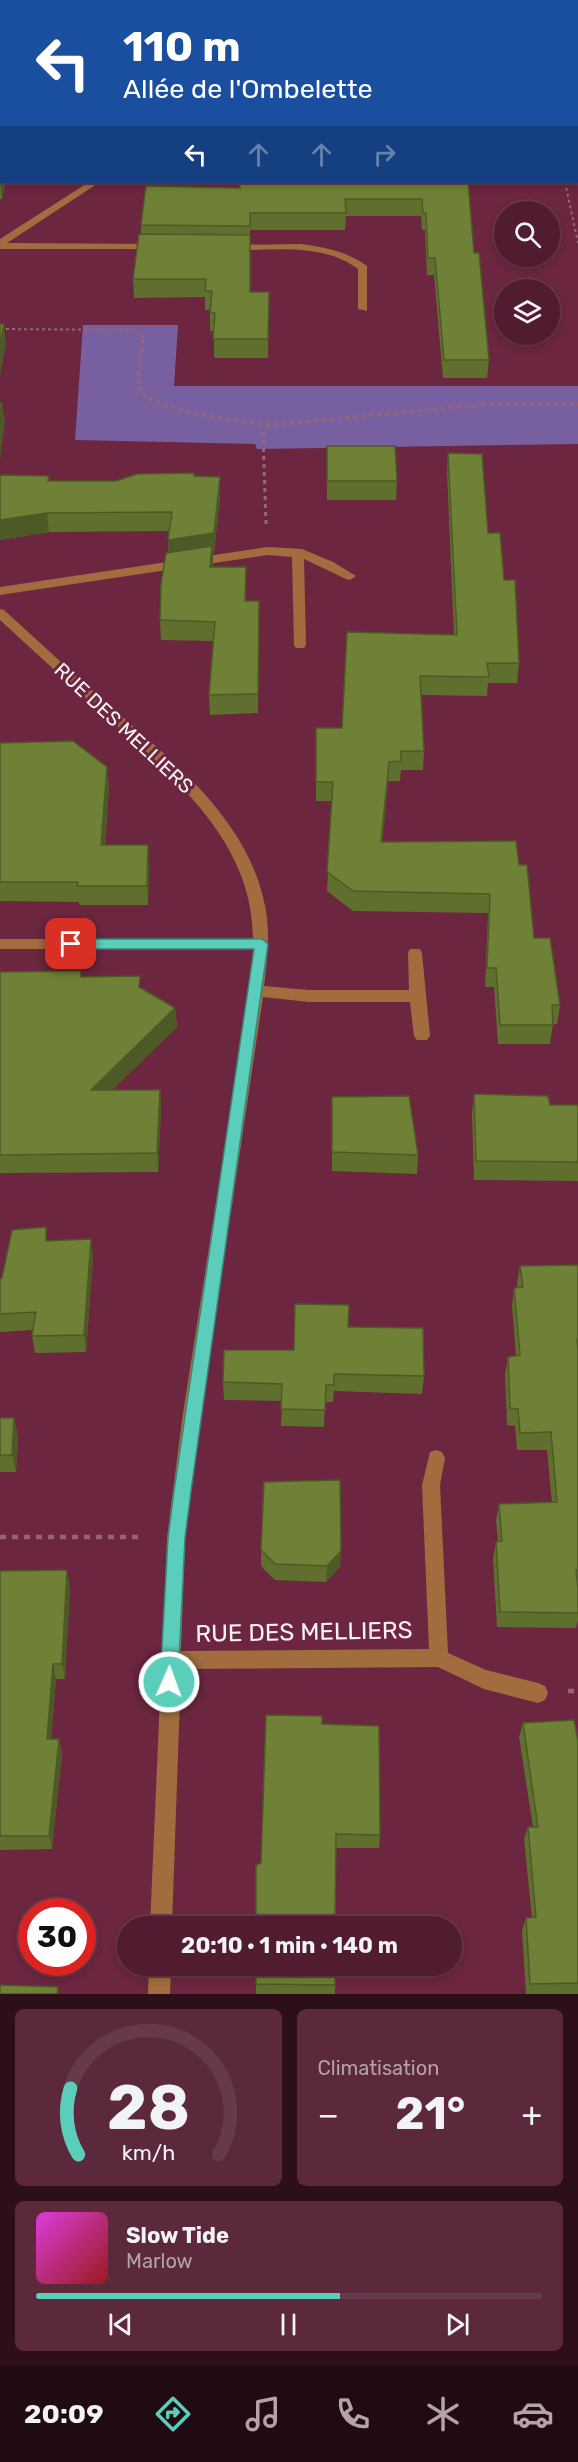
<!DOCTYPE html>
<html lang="fr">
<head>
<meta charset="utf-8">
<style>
	:root { --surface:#511c2f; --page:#5b293b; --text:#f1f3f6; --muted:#b4a1aa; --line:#673a4b; --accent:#5bcebb }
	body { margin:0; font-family:Rubik,sans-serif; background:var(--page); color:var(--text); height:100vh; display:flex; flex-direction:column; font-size:22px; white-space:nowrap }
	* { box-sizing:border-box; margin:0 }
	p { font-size:20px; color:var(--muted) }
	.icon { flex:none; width:33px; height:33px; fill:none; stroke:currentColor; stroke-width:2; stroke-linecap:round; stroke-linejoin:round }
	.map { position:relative; height:1994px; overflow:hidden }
	.details { display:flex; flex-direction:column; gap:15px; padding:15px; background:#2d0f1a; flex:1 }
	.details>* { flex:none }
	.hud { position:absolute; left:0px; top:0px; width:579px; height:183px; box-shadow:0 3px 9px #0003,0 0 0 2px var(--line); background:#1a4fa0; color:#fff; overflow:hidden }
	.tools { position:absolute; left:494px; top:201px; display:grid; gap:12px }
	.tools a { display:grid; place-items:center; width:66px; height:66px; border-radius:50%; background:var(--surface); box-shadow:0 3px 9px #0003,0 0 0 2px var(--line); font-size:30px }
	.speed { position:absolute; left:18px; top:1898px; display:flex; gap:12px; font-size:30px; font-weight:700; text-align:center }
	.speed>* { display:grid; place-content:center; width:78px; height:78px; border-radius:50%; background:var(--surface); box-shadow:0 3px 9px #0003,0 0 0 2px var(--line); line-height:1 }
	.speed .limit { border:9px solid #d22; background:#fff; color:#111 }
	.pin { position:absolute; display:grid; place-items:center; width:51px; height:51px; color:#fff; margin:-26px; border-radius:12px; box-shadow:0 3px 9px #0006 }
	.me { position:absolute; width:66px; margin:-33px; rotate:2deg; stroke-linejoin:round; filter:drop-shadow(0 0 4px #0008) }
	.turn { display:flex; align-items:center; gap:21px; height:126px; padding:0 24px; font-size:27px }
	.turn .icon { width:78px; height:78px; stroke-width:2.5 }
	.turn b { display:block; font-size:42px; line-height:51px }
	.lanes { display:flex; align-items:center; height:57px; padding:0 24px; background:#0003; justify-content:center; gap:30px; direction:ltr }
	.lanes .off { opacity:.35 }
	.big { font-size:45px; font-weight:700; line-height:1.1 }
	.details .widget { flex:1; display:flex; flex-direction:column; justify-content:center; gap:9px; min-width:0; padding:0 21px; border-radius:9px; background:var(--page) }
	.details .dial { align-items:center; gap:0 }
	.dial svg { height:156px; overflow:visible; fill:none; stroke:var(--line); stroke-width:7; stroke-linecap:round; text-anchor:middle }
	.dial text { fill:var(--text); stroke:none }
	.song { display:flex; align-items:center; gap:18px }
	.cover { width:72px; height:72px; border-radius:9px; background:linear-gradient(135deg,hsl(300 70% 55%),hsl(0 70% 35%)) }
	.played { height:6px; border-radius:3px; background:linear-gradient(90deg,var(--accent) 60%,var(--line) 60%) }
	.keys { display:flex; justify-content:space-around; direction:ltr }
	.heat { display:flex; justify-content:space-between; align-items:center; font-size:33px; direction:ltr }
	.details .tiles { flex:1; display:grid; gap:15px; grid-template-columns:1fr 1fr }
	.widget:last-child { grid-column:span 2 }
	.trip { position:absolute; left:117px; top:1916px; width:345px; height:60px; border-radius:30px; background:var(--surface); box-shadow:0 3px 9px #0003,0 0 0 2px var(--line); font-weight:700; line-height:60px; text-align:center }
	.tabs { display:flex; height:96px; justify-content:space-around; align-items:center; background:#200b13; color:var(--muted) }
	.tabs .icon { width:42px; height:42px }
	.tabs .active { color:var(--accent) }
	.tabs b { font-size:27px; color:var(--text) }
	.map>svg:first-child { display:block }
</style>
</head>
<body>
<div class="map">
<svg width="578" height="1994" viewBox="0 0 578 1994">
	<rect width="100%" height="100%" fill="#6c263f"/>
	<!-- green -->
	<path fill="#785f9f" d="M83 325H178L174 386H578V444L257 449 255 444 75 440Z"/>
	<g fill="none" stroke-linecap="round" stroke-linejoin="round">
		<!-- path-far2 -->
		<g stroke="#986577" stroke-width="2" stroke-dasharray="3 3" stroke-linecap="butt">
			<path d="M565 182 578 243"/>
			<path d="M0 329 134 330 143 336V341"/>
		</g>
		<!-- path-far1 -->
		<g stroke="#986577" stroke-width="3" stroke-dasharray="4 4" stroke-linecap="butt">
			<path d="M143 339C142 351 135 380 140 390 149 410 248 423 272 425L487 404H578"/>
			<path d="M266 524 263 436 264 431 270 426"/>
		</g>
		<!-- path -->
		<g stroke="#986577" stroke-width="4.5" stroke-dasharray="6 6" stroke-linecap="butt">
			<path d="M0 1537H143"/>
			<path d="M568 1691H578"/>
		</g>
		<!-- street -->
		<g fill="#a16d3f" fill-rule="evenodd">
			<rect x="0" y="78" width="2" height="6"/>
			<path d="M89 182H100L7 243 157 244 161 245V249H0V239Z"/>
			<path d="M300 244C325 247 346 251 367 266V311L358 309V269C322 242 271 250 229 251L224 248 229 245Z"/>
			<path d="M268 547 302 549 333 562 356 576 350 580 346 579 304 559 306 645 304 648H296L294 645 292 557 268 555 0 595V587Z"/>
			<path d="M0 609 4 610C39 642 74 674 109 705 169 758 243 815 263 897 271 927 268 956 264 986L309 990H409L408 953 410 949H420L422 953 430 1036 427 1040H417L414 1036 410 1002H309L263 997 200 1420 185 1538 181 1651 429 1649 422 1485 430 1452 436 1450 442 1452 445 1458 440 1485 448 1653 486 1670 538 1683 545 1686 548 1693 545 1700 538 1703 484 1689 438 1667 181 1669 172 1926H150L167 1538 182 1420 249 991 253 949H0V939H253C253 841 174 778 108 718 72 686 36 653 0 620Z"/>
			<path d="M149 1965H171L170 1994H148Z"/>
		</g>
		<!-- secondary -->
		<rect fill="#d48231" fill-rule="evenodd" x="539" y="0" width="8" height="2"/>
	</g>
	<!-- wall -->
	<g fill="#5f6f2e">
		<path d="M0 0H275L271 2H2V29L0 28Z"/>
		<path d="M401 0H467L466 2H405Z"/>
		<path d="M0 94 2 199H0Z"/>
		<path d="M468 182 474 253 489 360 487 378H443L434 275H427L425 230H422L421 216H346L345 230H250V292H269L268 358H214V331H210V310H205V297L134 298 133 279 141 234V225L240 188Z"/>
		<path d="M327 446 397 481 396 500H327Z"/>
		<path d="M448 453 488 533 504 580 519 663 517 683H488L487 696 421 695 424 751 423 770H401L400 781H388L382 842 519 865 534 938 560 1005 557 1024H553L550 1044H498L494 987H485L488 913 353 911 327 891 332 801H316V728H342L454 635 447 472Z"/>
		<path d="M0 475 49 476 50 481H116L194 476 220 496 214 553H213V567L246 601H259L258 713 210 715 209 695 214 641 161 640 160 620 168 552 169 531 49 532 0 540Z"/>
		<path d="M0 743 109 786 105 845 149 865 148 905H79V902L0 901Z"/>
		<path d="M0 972 81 977 141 988 175 1008 177 1027 112 1090H160L161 1109 158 1172 0 1173Z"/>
		<path d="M474 1094 550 1105H578V1181L474 1180 472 1113Z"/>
		<path d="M332 1097 418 1155 417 1174 332 1171Z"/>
		<path d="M48 1240 93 1258 86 1352 35 1353 32 1336 33 1330 0 1332V1279L2 1278Z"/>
		<path d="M578 1265V1620L576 1628 497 1627 493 1559 496 1542H498L496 1520 499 1504 552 1503 547 1450H517L515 1426 507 1425 505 1375 508 1357 516 1355 512 1306 514 1288 517 1287V1284L520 1266Z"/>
		<path d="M348 1327 424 1376 422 1394 334 1391 333 1402H325L324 1427 281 1426 282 1401 224 1400 223 1382 294 1350Z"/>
		<path d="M0 1418 18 1435 16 1472H0Z"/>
		<path d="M261 1550 340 1567 326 1582 275 1580 261 1566Z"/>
		<path d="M0 1571 70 1586 65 1679H56L51 1739H59L62 1754 52 1849 0 1850Z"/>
		<path d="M523 1723 578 1742V1994H526L522 1930 526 1918H532L524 1839 528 1827H533L519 1737Z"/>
		<path d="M322 1724 380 1835 379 1848H336L261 1863Z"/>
		<path d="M256 1984 335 1985V1994H256Z"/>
	</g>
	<!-- shaded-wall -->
	<g fill="#4e5a26">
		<path d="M107 0H134V2H103Z"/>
		<path d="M217 0H275L271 2H213Z"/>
		<path d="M2 176V182H6L2 199 0 181Z"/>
		<path d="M4 324 6 343 0 376V345Z"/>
		<path d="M2 403 5 422 0 460V421Z"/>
		<path d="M220 477V496L214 553H213V566L211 586 169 560 168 540Z"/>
		<path d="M47 513 49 532 0 540V520Z"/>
		<path d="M389 762 388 781 381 861V842Z"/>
		<path d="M107 767 109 786 103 865 101 845Z"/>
		<path d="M148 845 149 865 148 905 147 886Z"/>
		<path d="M175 1008 177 1027 93 1109 91 1090Z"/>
		<path d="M160 1090 161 1109 158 1172 157 1153Z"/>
		<path d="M91 1239 93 1258 86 1352 84 1335Z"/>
		<path d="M14 1418 18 1435 16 1472 12 1455Z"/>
		<path d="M341 1551 340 1567 326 1582 327 1566Z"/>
		<path d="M67 1570 70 1586 65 1679 62 1664Z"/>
		<path d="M53 1664 56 1679 50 1754 47 1739Z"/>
		<path d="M59 1739 62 1754 52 1849 49 1836Z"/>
	</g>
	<!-- building -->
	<g fill="#6f8136" stroke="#4e5a26" stroke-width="1.5">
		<path d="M0 0H107L103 2H2V5L0 4Z"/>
		<path d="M159 0H217L213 2H163Z"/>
		<path d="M0 94H2V176L0 181Z"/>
		<path d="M240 182H468L474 253H479L489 360H444L435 258H428L426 213H423L422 199H345L346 213H250V226L141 225 146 186 240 188Z"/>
		<path d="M139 234 250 235V292H269L268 339H213L215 313 210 312 212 291H205L206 279H133Z"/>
		<path d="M0 324H4L0 345Z"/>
		<path d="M0 403H2L0 421Z"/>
		<path d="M327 446H395L397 481H327Z"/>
		<path d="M448 453 482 454 488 533H500L504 580H515L519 663H487L489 677 420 676 424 751H401V761L389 762 381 842 516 841 519 865H527L534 938H550L560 1005H552L553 1025H500L496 968H487L490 894 353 891 327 872 333 782H316V728H342L347 632 457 635Z"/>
		<path d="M194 473V476L220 477 214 533 168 540 172 512 47 513 0 520V475L49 476 48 481H116L137 474Z"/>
		<path d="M212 546 210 567H246L245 601H259L258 694 209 695 215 622 160 620 161 584 166 553Z"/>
		<path d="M73 741 107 767 101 845H148L147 886H77L78 882H0V743Z"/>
		<path d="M80 971 81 977 140 976 139 987 175 1008 91 1090H160L157 1153 0 1155V972Z"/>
		<path d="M474 1094 548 1096 550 1105H578V1162L476 1161Z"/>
		<path d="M409 1096 418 1155 332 1152V1097Z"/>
		<path d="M46 1227V1241L91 1239 84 1335 32 1336 36 1312 0 1314V1279L2 1278 12 1230Z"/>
		<path d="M578 1265V1339H577L578 1351V1570H576L578 1588V1613L500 1612 496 1542 502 1541 499 1504 557 1502 551 1432 520 1433 518 1409 510 1408 508 1357 520 1355 514 1288 523 1287 520 1266Z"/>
		<path d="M295 1304 349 1305 348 1327 423 1328 424 1376 334 1374V1385H326L325 1410 281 1409 282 1384 223 1382 224 1350H294Z"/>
		<path d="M0 1418H14L12 1455H0Z"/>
		<path d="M340 1480 341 1551 327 1566 275 1564 261 1550 264 1482Z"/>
		<path d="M67 1570 62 1664H53L47 1739H59L49 1836H0V1571Z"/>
		<path d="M266 1715 322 1716V1724L379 1726 380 1835 336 1834 335 1926H256V1865L261 1863Z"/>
		<path d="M574 1720 578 1742V1983L530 1984 526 1918 536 1917 528 1827H538L523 1723Z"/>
		<path d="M256 1965H335V1985L256 1984Z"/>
		<path d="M0 1985 58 1987 57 1994H0Z"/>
	</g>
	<!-- route -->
	<path fill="#5bcebb" stroke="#3b867a" stroke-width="1.5" d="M71 939H262L268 944 191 1491 185 1538 178 1682 175 1688 169 1691 163 1688 160 1682 168 1538 174 1491 254 949H71L65 944Z"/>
	<g text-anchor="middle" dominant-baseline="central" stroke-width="6" stroke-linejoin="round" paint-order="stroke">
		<!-- street labels -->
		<g font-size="20" fill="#faf1f3" stroke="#6c263f">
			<text transform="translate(124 728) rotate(43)">RUE DES MELLIERS</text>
		</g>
		<!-- near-street labels -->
		<g font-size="24" fill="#faf1f3" stroke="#6c263f">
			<text transform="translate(304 1632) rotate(-1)">RUE DES MELLIERS</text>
		</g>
	</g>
</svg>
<div class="tools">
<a><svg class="icon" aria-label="search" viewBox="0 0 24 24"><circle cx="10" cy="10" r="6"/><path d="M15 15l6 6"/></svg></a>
<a><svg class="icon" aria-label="layers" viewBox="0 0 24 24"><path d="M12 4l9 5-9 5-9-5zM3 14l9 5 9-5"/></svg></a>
</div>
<div class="speed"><div class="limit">30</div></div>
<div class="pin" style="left:71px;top:944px;background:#d93025"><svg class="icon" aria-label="arrive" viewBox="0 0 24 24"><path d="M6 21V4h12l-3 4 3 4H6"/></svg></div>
<svg class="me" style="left:169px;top:1682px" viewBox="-20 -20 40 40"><circle r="17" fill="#5bcebb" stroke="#fff" stroke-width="3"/><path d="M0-11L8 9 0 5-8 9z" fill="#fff"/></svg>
<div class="trip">20:10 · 1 min · 140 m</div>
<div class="hud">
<div class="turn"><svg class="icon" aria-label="left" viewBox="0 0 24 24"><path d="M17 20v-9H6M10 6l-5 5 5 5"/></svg><div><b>110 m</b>Allée de l'Ombelette</div></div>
<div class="lanes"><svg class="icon" aria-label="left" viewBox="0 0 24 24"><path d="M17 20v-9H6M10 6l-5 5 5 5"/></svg><svg class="icon off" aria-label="ahead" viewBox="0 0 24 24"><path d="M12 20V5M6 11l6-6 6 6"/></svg><svg class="icon off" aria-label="ahead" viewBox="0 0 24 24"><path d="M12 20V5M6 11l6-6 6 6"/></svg><svg class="icon off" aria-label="right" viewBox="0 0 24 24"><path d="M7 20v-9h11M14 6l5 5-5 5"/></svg></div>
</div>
</div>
<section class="details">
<div class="tiles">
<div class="widget dial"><svg viewBox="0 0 100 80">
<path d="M14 69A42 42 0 1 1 86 69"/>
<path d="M14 69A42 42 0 0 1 10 35" stroke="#5bcebb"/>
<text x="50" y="56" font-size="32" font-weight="700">28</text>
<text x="50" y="72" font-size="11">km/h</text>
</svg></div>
<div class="widget"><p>Climatisation</p>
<div class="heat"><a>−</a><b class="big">21°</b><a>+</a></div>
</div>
<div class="widget">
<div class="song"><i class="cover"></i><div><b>Slow Tide</b><p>Marlow</p></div></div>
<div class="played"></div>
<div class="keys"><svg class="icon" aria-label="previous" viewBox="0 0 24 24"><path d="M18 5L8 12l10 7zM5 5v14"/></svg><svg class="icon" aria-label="pause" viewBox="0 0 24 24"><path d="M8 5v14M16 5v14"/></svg><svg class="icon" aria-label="next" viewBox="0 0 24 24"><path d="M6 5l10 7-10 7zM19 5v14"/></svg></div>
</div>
</div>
</section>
<nav class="tabs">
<b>20:09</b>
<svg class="icon active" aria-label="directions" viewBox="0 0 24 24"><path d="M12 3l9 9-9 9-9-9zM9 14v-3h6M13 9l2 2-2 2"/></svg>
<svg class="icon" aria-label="music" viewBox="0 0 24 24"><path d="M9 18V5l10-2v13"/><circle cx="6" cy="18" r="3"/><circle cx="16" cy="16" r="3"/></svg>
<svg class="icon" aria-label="phone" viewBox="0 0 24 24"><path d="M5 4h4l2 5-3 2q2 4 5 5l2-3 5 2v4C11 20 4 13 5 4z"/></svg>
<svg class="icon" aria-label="climate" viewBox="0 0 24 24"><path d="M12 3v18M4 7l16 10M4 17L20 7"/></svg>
<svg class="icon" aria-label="car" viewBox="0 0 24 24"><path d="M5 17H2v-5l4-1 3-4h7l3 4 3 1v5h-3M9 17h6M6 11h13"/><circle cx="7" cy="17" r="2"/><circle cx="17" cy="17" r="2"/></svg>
</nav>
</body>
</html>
